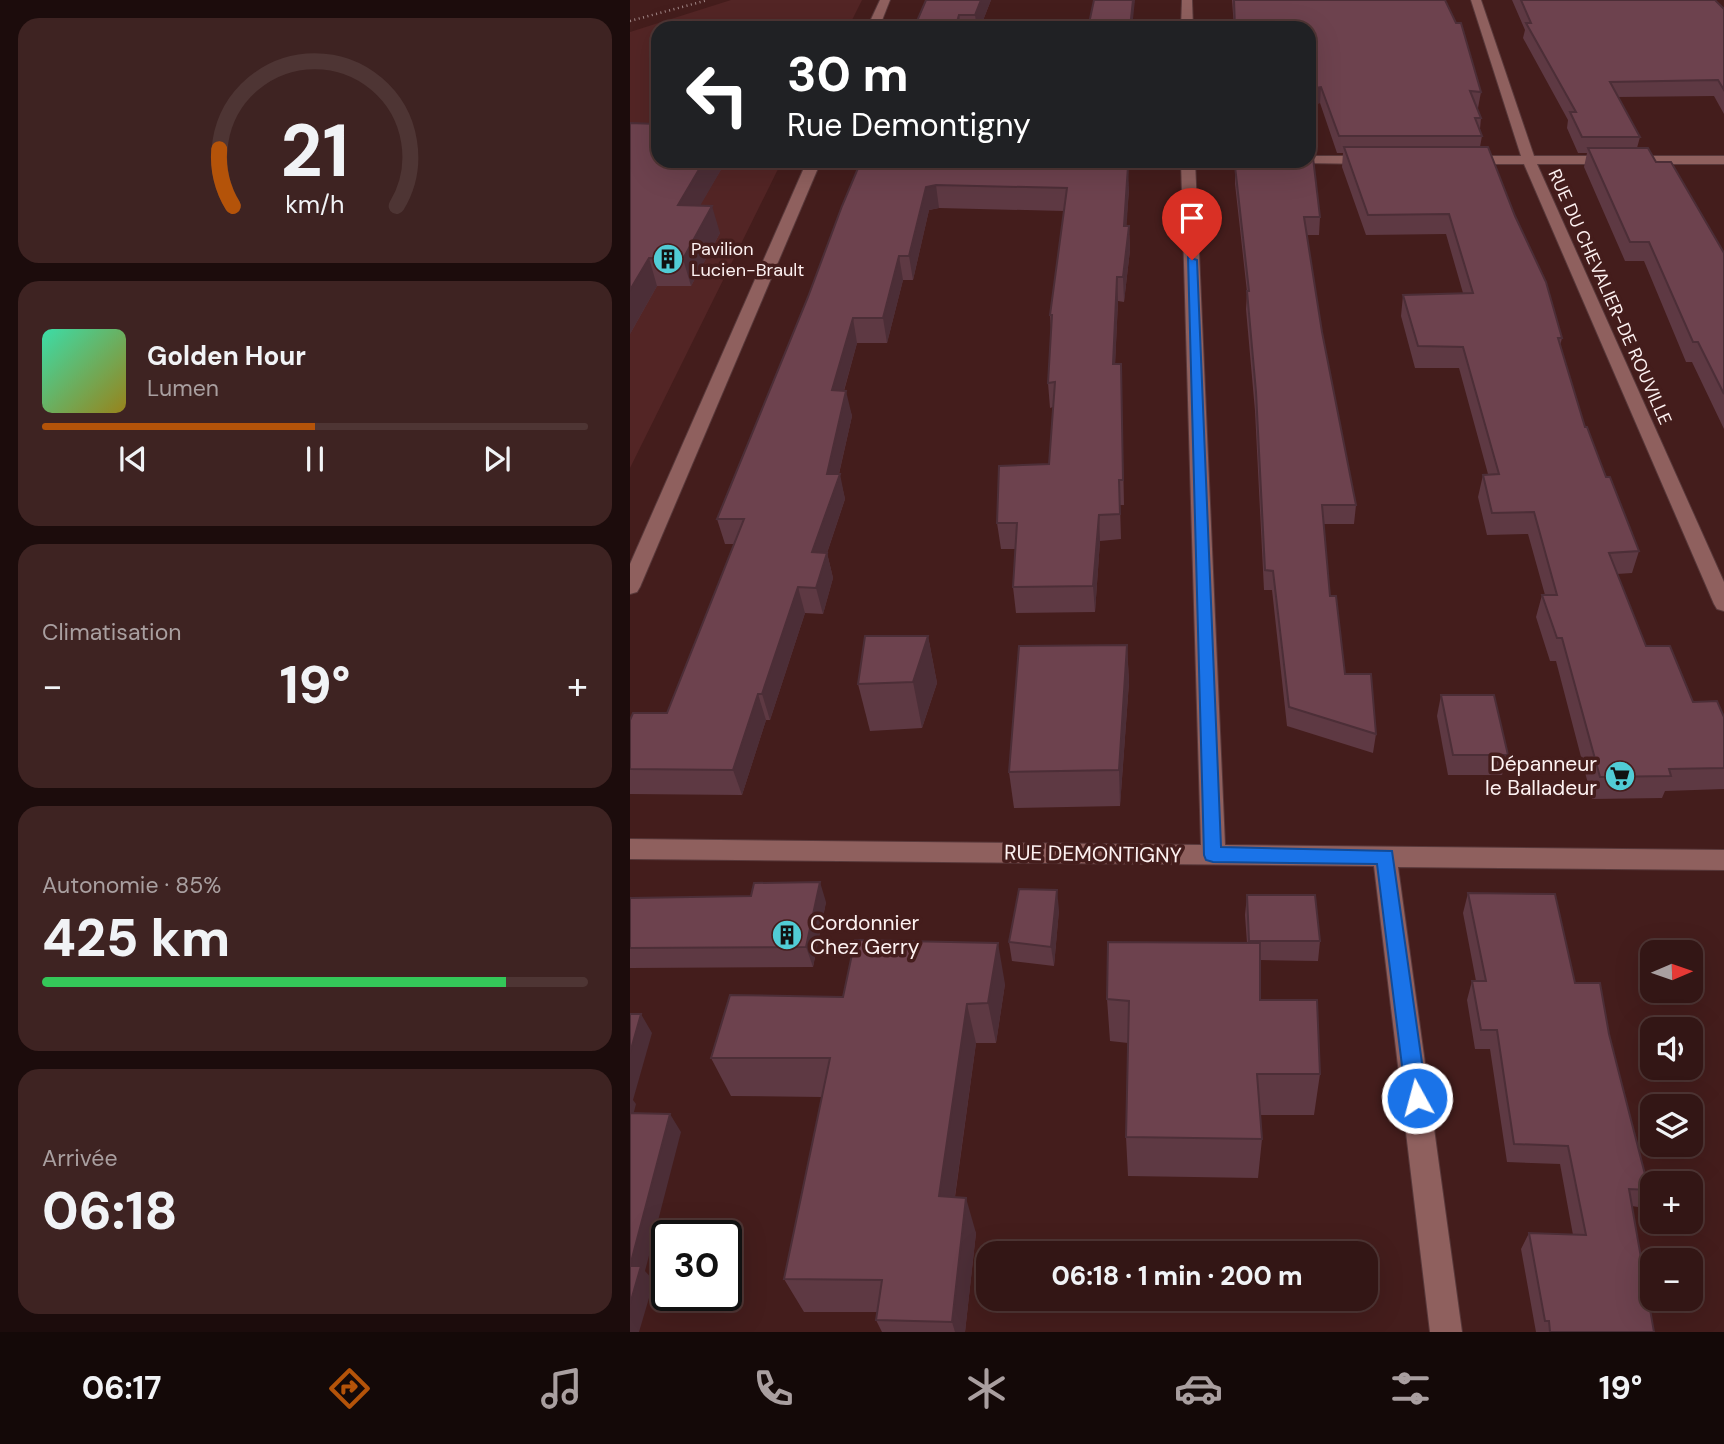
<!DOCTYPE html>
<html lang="fr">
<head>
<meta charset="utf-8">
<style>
	:root { --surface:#331615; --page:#3e2322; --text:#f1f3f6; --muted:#a99fa0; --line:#4e3534; --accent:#b45309 }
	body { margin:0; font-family:"DM Sans",sans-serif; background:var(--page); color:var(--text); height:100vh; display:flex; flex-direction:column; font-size:26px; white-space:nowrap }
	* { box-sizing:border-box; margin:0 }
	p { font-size:23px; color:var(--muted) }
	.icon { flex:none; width:38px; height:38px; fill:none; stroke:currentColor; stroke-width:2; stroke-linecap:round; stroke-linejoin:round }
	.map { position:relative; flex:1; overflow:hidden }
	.drawer { display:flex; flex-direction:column; gap:18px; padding:18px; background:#1c0c0c; width:630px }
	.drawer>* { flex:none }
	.hud { position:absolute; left:21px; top:21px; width:665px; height:147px; border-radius:21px; box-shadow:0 7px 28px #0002,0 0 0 2px var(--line); background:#202124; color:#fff; overflow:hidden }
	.needle { width:46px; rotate:88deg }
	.controls { position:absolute; left:1010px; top:940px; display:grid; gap:14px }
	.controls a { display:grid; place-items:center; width:63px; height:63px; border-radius:14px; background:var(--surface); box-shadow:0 7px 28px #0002,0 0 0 2px var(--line); font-size:35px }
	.speed { position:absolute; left:21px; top:1220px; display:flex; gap:14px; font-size:35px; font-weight:700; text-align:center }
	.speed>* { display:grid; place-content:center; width:91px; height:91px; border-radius:50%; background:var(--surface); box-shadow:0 7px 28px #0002,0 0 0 2px var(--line); line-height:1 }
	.speed .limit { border:4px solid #111; border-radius:10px; background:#fff; color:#111 }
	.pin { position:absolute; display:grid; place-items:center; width:60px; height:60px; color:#fff; margin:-72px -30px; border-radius:50% 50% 50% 0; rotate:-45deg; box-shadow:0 0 7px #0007 }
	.pin .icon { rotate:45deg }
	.me { position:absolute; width:77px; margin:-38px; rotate:353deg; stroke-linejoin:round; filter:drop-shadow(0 0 5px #0008) }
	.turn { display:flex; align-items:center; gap:24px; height:147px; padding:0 21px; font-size:32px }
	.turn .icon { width:91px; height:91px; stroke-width:2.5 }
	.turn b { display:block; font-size:49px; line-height:60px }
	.big { font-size:52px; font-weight:800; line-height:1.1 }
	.drawer .tile { flex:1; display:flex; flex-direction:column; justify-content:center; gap:10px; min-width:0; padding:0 24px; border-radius:21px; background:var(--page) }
	.drawer .dial { align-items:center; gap:0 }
	.dial svg { height:182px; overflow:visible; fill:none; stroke:var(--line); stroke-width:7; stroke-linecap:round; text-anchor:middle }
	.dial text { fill:var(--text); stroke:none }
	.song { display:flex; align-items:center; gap:21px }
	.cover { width:84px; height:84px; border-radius:10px; background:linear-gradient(135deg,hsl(160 70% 55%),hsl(50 70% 35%)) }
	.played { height:7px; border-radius:4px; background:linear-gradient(90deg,var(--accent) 50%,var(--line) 50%) }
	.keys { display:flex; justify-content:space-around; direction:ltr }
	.heat { display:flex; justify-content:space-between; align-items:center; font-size:38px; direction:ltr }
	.charge { height:10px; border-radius:5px; background:linear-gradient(90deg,#34c759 85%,var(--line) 0) }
	.trip { position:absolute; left:346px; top:1241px; width:402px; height:70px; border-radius:21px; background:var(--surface); box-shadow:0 7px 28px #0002,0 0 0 2px var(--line); font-weight:800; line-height:70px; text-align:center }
	.tabs { display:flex; height:112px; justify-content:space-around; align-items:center; background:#140908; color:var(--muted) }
	.tabs .icon { width:49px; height:49px }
	.tabs .on { color:var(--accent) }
	.tabs b { font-size:32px; color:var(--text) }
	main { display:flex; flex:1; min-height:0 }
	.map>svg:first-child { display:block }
</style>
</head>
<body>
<main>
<section class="drawer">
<div class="tile dial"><svg viewBox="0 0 100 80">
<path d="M14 69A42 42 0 1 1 86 69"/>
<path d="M14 69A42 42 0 0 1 8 44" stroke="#b45309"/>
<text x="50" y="56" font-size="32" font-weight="700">21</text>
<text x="50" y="72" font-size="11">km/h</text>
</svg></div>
<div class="tile">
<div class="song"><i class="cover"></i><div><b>Golden Hour</b><p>Lumen</p></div></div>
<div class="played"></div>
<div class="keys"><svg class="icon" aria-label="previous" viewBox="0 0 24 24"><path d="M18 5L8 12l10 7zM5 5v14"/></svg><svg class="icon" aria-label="pause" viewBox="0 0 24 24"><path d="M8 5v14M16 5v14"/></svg><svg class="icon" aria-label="next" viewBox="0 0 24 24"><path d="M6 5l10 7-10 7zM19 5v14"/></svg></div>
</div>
<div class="tile"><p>Climatisation</p>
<div class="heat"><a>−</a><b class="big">19°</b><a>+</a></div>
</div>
<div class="tile"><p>Autonomie · 85%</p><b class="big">425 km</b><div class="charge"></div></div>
<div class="tile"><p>Arrivée</p><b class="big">06:18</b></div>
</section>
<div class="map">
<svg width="1094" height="1332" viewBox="0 0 1094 1332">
	<rect width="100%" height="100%" fill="#441d1c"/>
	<!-- built -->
	<path fill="#532525" d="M101 0H232L218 28H28V161H152L0 468V32Z"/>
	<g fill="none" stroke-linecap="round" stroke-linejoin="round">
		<!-- minor casing -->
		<g stroke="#58383a" stroke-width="2">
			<g id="minor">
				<path d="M250 0H260L249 28H237Z"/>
				<path d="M552 0H562L563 28H551Z"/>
				<path d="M841 0H851L904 156H1094V164H907L1094 582V611L1087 609 1084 604 894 164H835L828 160 835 156H891Z"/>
				<path d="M679 156H740L747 160 740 164 674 163 673 161H679Z"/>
				<path d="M177 161H191L10 587 7 592 0 594V564Z"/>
				<path d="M551 161H565L595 845 1094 850V870L768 867 832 1332H800L744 866 0 859V839L571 845Z"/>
			</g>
		</g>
		<!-- path -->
		<path stroke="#a28888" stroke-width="2.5" stroke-dasharray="1 3.5" stroke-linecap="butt" d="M0 21 78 0"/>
		<!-- minor -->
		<use href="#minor" fill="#8f605e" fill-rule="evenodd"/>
	</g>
	<!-- wall -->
	<g fill="#5e3943">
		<path d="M296 0H361L350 28H284Z"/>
		<path d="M602 0H815L851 92 848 108H847L851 118 850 129 852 136 850 147 932 338 930 346 955 427 1009 551 1002 573 987 574 1016 646 1063 702 1094 717V789L1035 791 1032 798 962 799 926 661H920L906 617 912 595H915L898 534 857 535 848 497 853 475 858 474 829 368H785L771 316 773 295 833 293 816 234 736 235 712 167 713 153H707L690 103 679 106V28H604Z"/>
		<path d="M882 0H1085L1094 9V114L1084 96 988 97 1010 137 1007 148 1026 162 1094 253V429L1062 362H1056L1014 261H995L954 167 957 153H948L937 128 938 120 893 38 895 30Z"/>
		<path d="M679 125 680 136V148L690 217 689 235H677L692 332 726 505 724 524H694L700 596 715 674 746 734 743 753 657 726 642 590H634L625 411 616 309 617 292 605 184V166H612V161H679Z"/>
		<path d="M28 161H96L70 205 90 233 61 286H27L0 334Z"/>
		<path d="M231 161H493L492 166 499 189 496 226H499L500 250 494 302 488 301 485 364H491L494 505H490L491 539 470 541 465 612 386 613 383 587 385 549H371L367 523 419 464 423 407 420 408 418 383 421 332 420 315 434 211 309 208 299 210 283 280H273L257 343H227L214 391 222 416 209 474 215 499 197 553 203 578 193 614 175 613 140 720H136L112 795 0 794V720L37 713 104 544H95L87 519 178 297Z"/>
		<path d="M298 636 307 683 292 728 240 731 228 684Z"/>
		<path d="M497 645 499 682 490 806 384 808 379 772Z"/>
		<path d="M811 695 878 755 872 775H818L807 716Z"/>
		<path d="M838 893 945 983 979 1034 1019 1190 1008 1207 1002 1206 1024 1332H906L891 1249 899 1233 943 1235 930 1164 877 1162 860 1049H845L837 1000 842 981H846L833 913Z"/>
		<path d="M617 895 690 941 688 961 630 960V1000L690 1074 684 1115H630L632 1139 628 1178 498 1176 496 1137 498 1043 480 1041 477 999 617 943 615 915Z"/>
		<path d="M121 896 196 902 183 967 0 968V898Z"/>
		<path d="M429 910 424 966 382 961 379 942Z"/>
		<path d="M375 984 366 1043H346L325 1197 346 1233 335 1332H252L246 1320 247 1312H174L154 1279 192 1097 101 1096 81 1058 213 997Z"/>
	</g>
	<!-- shaded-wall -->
	<g fill="#4c2e37">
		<path d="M351 0H361L350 28H347L345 15Z"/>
		<path d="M503 0H505L502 28H500Z"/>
		<path d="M329 15 331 28H325Z"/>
		<path d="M691 87 690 103 679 106V89Z"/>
		<path d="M74 161H96L55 232 48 205Z"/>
		<path d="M488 161H493L488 189 487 166Z"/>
		<path d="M498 166 499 189 495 250 494 226Z"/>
		<path d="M306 185 309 208 299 210 283 280 279 256 296 187Z"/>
		<path d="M82 206 90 233 61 286 53 259Z"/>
		<path d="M499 226 500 250 494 302 493 277Z"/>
		<path d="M269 256 273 280 257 343 253 318Z"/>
		<path d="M19 258 27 286 0 334V290Z"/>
		<path d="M487 277 488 301 484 389 483 364Z"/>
		<path d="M223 318 227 343 207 415 202 390Z"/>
		<path d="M216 391 222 416 207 482 210 474 215 499 197 553 203 578 193 614 186 588 182 552 197 474Z"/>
		<path d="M469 515 470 541 465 612 463 586Z"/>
		<path d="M168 587 175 613 140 720 132 694Z"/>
		<path d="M298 636 307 683 292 728 283 682Z"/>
		<path d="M497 645 499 682 490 806 489 770Z"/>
		<path d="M128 694 136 720 112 795 103 770Z"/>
		<path d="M190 882 196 902 183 967 176 947Z"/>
		<path d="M427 890 429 910 424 966 421 947Z"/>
		<path d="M368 943 375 984 366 1043 358 1003Z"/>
		<path d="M337 1004 346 1043 320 1231 309 1196Z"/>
		<path d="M11 1014 22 1033 3 1100 6 1104 0 1127V1053Z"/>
		<path d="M40 1114 51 1132 15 1271 24 1281 9 1332H0V1266Z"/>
		<path d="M336 1198 346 1233 335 1332H325L322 1322Z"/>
	</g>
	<!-- building -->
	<g fill="#6d424e" stroke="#4c2e37" stroke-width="2">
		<path d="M296 0H351L345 15H329L325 28H284Z"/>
		<path d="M464 0H503L500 28H458Z"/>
		<path d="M604 0H815L826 23H831L851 92 840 91 851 118H845L852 136H709L691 87 679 89V28H605Z"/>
		<path d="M891 0H1085L1094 9V90L1088 80 980 82 1010 137H952L940 112H946L896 23H901Z"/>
		<path d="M0 123 28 124V161H74L48 205 82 206 53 259 19 258 0 290Z"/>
		<path d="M714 147H858L885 216 916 282 932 338H928L955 427H957L976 477H980L1009 551 979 553 1016 646H1040L1063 702 1087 701 1094 717V768L1039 769 1041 776 970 777 932 638H927L912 595H927L904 512 862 513 853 475 869 474 833 347 788 346 773 295 843 293 819 214 738 215Z"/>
		<path d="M679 148 682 149 690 217H674L692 332 726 505H692L700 596H706L715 674H741L746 734 659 707 643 571 635 570 626 392 617 291H619L605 166H614V161H679Z"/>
		<path d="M958 148H1018L1026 162H1041L1094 253V394L1068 342H1063L1019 242H1000Z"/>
		<path d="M231 161H488L487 166H498L494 226H499L493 277H487L483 364H491L493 480H489L490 514 469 515 463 586 383 587 387 523H367L369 466 419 464 425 382 418 383 422 315H420L437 188 306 185 296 187 279 256H269L253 318H223L202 390 216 391 197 474H210L182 552 197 553 186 588 168 587 132 694H128L103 770 0 769V720L3 713H37L114 519H87L178 297 212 206Z"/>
		<path d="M235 636H298L283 682 228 684Z"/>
		<path d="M497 645 489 770 379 772 389 646Z"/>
		<path d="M811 695H864L878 755H823Z"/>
		<path d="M190 882 176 947 0 948V898L121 896 124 883Z"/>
		<path d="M389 889 427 890 421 947 379 942Z"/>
		<path d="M838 893 925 894 945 983H970L979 1034 1019 1190 999 1189 1024 1332H920L919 1321H915L899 1233 956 1235 938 1146 884 1144 867 1030H851L842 981H856Z"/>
		<path d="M617 895H685L690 941H619Z"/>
		<path d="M225 940 368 943 358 1003 337 1004 309 1196 336 1198 322 1322 246 1320 252 1280 154 1279 200 1058H81L100 995 213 997Z"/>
		<path d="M478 942 630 943V1000H687L690 1074H627L632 1139 496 1137 499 1001 477 999Z"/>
		<path d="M0 1014H11L0 1053Z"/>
		<path d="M0 1113 40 1114 0 1266Z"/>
		<path d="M0 1266H11L0 1304Z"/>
	</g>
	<!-- route -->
	<path fill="#1a73e8" stroke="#114b97" stroke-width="2" d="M558 257 567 260 591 847 762 851 797 1098 794 1105 787 1108 779 1105 776 1098 747 864 583 862 576 860 574 855Z"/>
	<!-- icons -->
	<defs>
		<g id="building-disc" transform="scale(1.575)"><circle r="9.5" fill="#51ccd5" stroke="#441d1c"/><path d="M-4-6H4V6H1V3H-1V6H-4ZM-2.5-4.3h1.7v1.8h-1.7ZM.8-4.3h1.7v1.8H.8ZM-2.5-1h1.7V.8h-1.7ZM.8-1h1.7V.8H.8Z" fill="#111"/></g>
		<g id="supermarket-disc" transform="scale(1.575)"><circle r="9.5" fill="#51ccd5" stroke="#441d1c"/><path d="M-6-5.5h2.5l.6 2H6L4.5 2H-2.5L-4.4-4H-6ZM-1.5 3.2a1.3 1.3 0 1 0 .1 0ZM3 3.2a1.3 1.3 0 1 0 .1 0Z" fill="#111"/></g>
	</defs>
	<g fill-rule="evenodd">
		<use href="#building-disc" x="38" y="259"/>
		<use href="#supermarket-disc" x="990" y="776"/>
		<use href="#building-disc" x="157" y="935"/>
	</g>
	<g text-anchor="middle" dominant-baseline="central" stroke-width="7" stroke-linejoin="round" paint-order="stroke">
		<!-- far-poi labels -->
		<g font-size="18" fill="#fdf1f1" stroke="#441d1c" text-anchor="start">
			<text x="61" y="249">Pavilion<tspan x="61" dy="21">Lucien-Brault</tspan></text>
		</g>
		<!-- far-street labels -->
		<g font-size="18" fill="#fdf1f1" stroke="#441d1c">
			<text transform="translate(980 297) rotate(66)">RUE DU CHEVALIER-DE ROUVILLE</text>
		</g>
		<!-- poi labels -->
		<g font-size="21" fill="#fdf1f1" stroke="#441d1c" text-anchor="end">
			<text x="967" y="764">Dépanneur<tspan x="967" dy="24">le Balladeur</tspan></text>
			<text x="180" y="923" text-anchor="start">Cordonnier<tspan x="180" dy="24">Chez Gerry</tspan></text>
		</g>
		<!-- street labels -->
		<g font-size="21" fill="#fdf1f1" stroke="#441d1c">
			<text transform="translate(463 854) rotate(1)">RUE DEMONTIGNY</text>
		</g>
	</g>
</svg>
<div class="controls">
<a><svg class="needle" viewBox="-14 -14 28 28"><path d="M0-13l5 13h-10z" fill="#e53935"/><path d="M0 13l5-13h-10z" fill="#a99fa0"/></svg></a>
<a><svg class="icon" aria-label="sound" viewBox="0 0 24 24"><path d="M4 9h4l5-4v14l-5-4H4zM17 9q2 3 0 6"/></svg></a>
<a><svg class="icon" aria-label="layers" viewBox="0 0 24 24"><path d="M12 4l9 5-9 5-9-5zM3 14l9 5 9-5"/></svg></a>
<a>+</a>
<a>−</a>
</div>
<div class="speed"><div class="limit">30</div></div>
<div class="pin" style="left:562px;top:260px;background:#d93025"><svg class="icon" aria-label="arrive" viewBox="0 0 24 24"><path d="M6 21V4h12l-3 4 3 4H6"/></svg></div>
<svg class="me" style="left:787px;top:1098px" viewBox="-20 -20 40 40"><circle r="17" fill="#1a73e8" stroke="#fff" stroke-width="3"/><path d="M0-11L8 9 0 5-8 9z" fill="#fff"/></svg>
<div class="trip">06:18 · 1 min · 200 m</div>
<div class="hud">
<div class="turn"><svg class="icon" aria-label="left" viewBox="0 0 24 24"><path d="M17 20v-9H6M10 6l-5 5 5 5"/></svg><div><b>30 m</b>Rue Demontigny</div></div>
</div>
</div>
</main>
<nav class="tabs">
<b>06:17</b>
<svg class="icon on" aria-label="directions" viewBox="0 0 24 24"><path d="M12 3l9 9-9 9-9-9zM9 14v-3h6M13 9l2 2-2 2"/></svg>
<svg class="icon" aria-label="music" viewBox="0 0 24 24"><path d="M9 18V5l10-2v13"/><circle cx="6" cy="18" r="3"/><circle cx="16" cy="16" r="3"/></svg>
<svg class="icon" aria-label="phone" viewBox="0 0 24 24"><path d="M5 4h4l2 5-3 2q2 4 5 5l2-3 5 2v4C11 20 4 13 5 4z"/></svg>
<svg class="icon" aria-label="climate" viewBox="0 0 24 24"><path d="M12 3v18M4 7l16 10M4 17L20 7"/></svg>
<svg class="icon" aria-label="car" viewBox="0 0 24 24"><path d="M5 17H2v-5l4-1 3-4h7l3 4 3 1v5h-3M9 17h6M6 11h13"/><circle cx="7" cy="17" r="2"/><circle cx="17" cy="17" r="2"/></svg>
<svg class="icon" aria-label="filters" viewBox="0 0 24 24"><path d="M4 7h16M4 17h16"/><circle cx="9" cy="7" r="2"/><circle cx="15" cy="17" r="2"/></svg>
<b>19°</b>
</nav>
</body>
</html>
